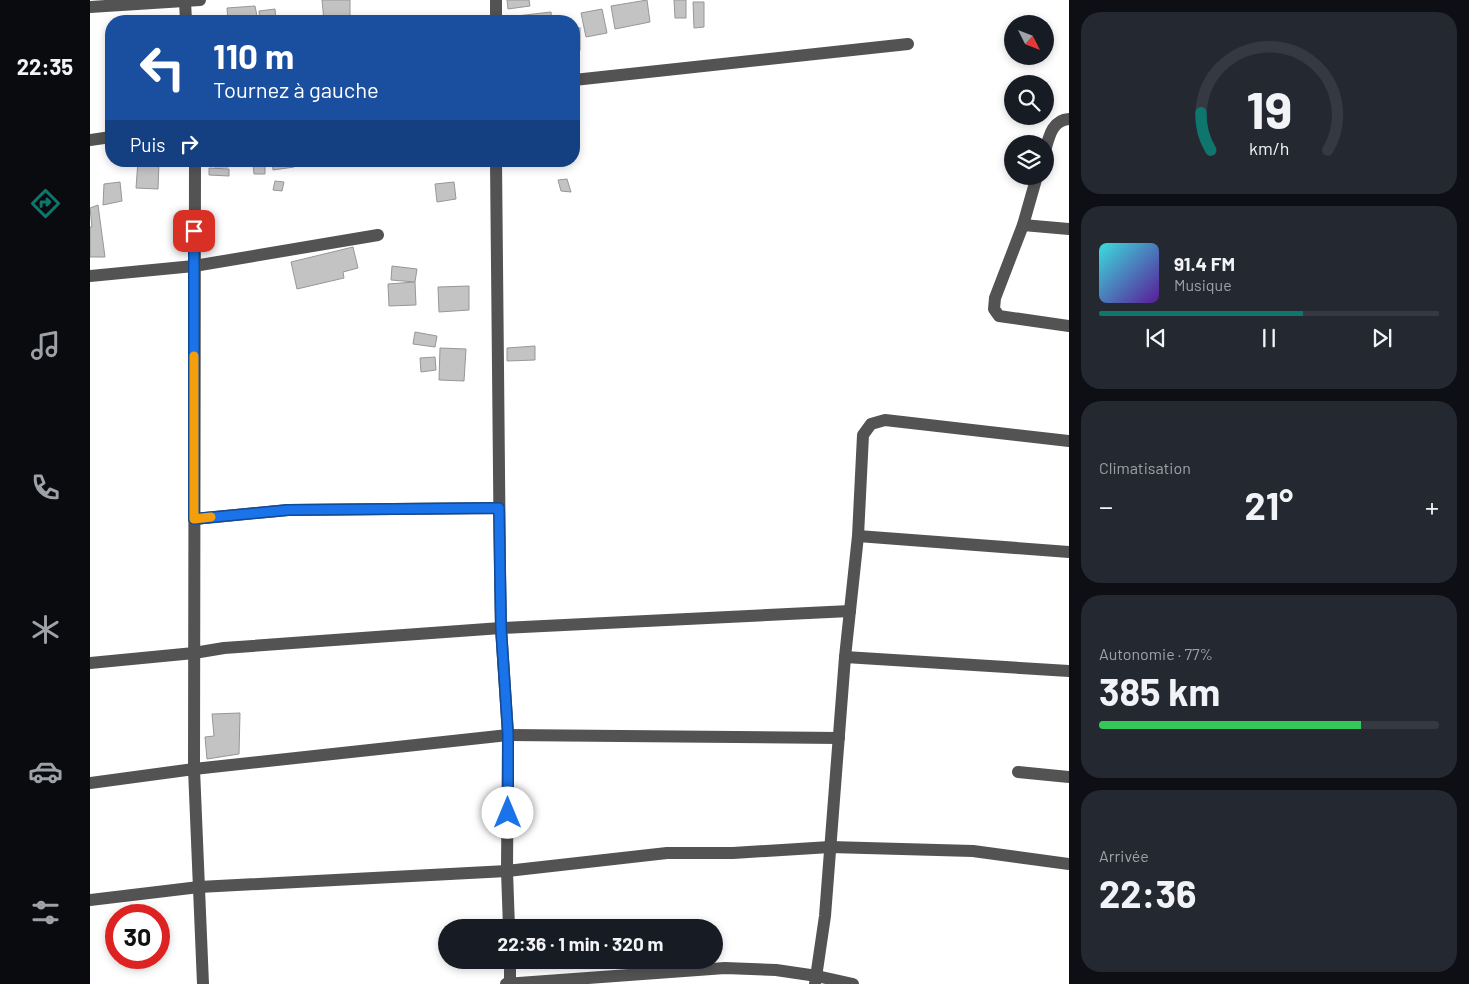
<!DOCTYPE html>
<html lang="fr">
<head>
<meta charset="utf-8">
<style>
	:root { --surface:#171b24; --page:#242831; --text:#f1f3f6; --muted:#9ea1a6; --line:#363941; --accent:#0f766e }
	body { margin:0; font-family:Barlow,sans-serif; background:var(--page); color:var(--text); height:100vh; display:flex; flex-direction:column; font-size:19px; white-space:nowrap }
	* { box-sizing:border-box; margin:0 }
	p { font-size:16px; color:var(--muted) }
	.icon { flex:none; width:28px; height:28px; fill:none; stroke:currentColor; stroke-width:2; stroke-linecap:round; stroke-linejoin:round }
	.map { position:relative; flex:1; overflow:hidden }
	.details { display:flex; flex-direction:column; gap:12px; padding:12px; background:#0d0f14; width:400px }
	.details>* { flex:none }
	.top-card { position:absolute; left:15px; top:15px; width:475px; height:152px; border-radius:20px; box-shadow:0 2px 8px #0003; background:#1a4fa0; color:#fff; overflow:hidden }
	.needle { width:32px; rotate:132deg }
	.fabs { position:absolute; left:914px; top:15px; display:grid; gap:10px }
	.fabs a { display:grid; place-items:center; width:50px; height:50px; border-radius:50%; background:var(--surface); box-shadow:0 2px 8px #0003; font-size:25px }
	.speed { position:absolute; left:15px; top:904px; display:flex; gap:10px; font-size:25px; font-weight:700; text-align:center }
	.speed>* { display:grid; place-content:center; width:65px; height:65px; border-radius:50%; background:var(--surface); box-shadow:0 2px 8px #0003; line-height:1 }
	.speed .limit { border:8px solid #d22; background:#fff; color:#111 }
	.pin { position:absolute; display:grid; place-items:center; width:42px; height:42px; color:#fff; margin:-21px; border-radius:10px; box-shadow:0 2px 8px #0006 }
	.me { position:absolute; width:55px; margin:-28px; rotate:0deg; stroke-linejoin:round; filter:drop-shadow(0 0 4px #0008) }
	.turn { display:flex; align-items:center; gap:18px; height:105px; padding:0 25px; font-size:22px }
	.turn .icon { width:65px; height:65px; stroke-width:2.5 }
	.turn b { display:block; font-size:35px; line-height:42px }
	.then { display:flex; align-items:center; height:48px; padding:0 25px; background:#0003; gap:10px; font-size:19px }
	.big { font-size:38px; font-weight:700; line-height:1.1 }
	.details .card { flex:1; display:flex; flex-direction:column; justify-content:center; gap:8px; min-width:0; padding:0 18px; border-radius:20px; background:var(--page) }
	.details .dial { align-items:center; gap:0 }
	.dial svg { height:130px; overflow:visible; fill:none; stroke:var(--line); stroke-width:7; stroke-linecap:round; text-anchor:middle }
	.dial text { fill:var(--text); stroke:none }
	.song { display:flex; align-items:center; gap:15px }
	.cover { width:60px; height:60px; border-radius:8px; background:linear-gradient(135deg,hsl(180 70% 55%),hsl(270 70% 35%)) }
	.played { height:5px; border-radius:2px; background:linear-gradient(90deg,var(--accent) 60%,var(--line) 60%) }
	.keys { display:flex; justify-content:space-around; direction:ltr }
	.heat { display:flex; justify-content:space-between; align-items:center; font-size:28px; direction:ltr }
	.charge { height:8px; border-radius:4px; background:linear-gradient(90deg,#34c759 77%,var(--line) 0) }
	.trip { position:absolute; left:348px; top:919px; width:285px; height:50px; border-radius:25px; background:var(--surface); box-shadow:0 2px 8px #0003; font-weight:700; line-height:50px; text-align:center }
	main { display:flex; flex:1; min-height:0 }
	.tab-bar { display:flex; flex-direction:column; width:90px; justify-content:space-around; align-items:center; background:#090b0e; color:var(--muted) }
	.tab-bar .icon { width:35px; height:35px }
	.tab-bar .selected { color:var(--accent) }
	.tab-bar b { font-size:22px; color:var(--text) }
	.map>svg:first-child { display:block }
</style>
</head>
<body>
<main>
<nav class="tab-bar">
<b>22:35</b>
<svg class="icon selected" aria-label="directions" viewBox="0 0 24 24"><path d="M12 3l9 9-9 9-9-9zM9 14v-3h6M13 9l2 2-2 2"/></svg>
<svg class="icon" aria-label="music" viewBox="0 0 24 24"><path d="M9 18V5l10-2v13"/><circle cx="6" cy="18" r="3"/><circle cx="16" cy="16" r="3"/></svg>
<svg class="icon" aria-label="phone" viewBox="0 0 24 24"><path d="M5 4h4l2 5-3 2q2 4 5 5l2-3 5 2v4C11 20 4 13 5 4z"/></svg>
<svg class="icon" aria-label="climate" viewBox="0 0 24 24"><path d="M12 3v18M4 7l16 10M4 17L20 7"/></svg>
<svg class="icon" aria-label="car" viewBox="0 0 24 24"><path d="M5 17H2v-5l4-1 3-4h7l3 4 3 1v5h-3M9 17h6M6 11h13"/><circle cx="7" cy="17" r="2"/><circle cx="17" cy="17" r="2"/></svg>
<svg class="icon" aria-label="filters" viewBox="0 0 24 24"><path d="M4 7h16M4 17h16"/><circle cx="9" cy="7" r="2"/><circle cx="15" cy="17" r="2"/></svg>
</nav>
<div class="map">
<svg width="979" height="984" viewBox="0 0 979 984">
	<rect width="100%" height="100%" fill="#fff"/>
	<!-- building -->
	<g fill="#c3c3c3" stroke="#979797">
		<path d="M232 0H260V21H234Z"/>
		<path d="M417 0H439L440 6 418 9Z"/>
		<path d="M557 0 560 22 525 29 521 6Z"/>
		<path d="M584 0H596V18H585Z"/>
		<path d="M603 2H614V27L604 28Z"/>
		<path d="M165 6 168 21H138L137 8Z"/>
		<path d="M185 9 186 21H170L169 11Z"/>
		<path d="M512 9 517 33 496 37 491 13Z"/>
		<path d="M461 12 462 21H410L409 18Z"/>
		<path d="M288 16V21H278V17Z"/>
		<rect x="484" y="28" width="6" height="22"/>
		<path d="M48 161 69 162 68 189 46 188Z"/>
		<rect x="125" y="161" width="13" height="6"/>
		<path d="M182 161H203L204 167 183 170Z"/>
		<path d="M214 161H234V162L215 165Z"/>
		<path d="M296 161H335L297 166Z"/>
		<path d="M175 163V174H164L163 164Z"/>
		<path d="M119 168 139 169V176L119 175Z"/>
		<path d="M477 179 481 192 471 191 468 180Z"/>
		<path d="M185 181 194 182 192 191 183 190Z"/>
		<path d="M30 182 32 201 13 205 14 184Z"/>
		<path d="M364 182 366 199 347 202 345 184Z"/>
		<path d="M8 205 15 257H0V227H2L0 208Z"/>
		<path d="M263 247 268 268 253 272 254 278 207 289 201 262Z"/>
		<path d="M302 266 327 269 325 282 301 280Z"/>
		<path d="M325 282 326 305 299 306 298 284Z"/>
		<path d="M379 286V310L349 312 348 287Z"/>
		<path d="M325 332 347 336 345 347 323 344Z"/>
		<path d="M445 346V360L417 361V348Z"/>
		<path d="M350 348 376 349 374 381 349 380Z"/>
		<path d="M345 357 346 370 331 372 330 358Z"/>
		<path d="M150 713 149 754 117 759 115 737 124 736 122 714Z"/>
	</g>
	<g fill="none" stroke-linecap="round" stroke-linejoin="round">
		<!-- minor -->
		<g stroke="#535353" stroke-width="12">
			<path d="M95 1 96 21"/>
			<path d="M0 7 110 0"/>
			<path d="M406 21V0"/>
			<path d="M484 80 818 44"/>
			<path d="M0 140 21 137"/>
			<path d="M955 151C959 137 962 120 979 119"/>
			<path d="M105 161 104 769 113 984"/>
			<path d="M406 161 410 574 411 628 418 735 417 871 419 928"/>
			<path d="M947 176 933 225 905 298 904 309 909 316 979 326"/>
			<path d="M933 225 979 229"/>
			<path d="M0 276 104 266 288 235"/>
			<path d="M104 519 198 510 409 508"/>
			<path d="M768 536 979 552"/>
			<path d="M755 657 979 671"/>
			<path d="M0 663 104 653 134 648 411 628 760 611"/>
			<path d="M928 772 979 777"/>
			<path d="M0 783 104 769 418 735 749 738"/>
			<path d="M0 900 109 887 417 871 577 853H643L740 847 883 851 979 864"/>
			<path d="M420 960V984"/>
			<path d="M416 984 635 968 686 970 727 976 763 984"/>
			<path d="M725 984 735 916 755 657 768 536 773 435 781 424 795 420 979 441"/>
		</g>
	</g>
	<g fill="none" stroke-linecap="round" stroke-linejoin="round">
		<!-- route casing -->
		<g stroke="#114b97" stroke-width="12">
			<path id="route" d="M104 231V519L198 510 409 508 411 628 418 734V813"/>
		</g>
		<!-- route -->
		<use href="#route" stroke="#1a73e8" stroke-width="9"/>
		<!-- slow -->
		<path stroke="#f59e0b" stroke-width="9" d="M104 356V519L121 517"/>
	</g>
</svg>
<div class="fabs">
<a><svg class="needle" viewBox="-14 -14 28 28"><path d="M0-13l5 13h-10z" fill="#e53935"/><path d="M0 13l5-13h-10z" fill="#9ea1a6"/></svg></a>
<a><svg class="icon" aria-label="search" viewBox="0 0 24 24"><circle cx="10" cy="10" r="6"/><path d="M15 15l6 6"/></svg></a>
<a><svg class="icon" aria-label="layers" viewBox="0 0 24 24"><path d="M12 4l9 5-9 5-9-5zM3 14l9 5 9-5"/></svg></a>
</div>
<div class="speed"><div class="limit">30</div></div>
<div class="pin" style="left:104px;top:231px;background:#d93025"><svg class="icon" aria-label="arrive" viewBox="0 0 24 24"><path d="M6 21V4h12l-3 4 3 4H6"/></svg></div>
<svg class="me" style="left:418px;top:813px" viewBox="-20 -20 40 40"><circle r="19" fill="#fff"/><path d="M0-13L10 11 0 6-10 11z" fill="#1a73e8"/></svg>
<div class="trip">22:36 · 1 min · 320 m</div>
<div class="top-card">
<div class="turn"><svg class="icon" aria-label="left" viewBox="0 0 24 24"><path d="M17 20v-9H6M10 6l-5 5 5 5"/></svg><div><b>110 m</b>Tournez à gauche</div></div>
<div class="then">Puis<svg class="icon" aria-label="right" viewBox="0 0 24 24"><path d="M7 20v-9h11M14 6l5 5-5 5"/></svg></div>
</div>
</div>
<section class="details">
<div class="card dial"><svg viewBox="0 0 100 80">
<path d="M14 69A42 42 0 1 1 86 69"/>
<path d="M14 69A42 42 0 0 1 8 46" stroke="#0f766e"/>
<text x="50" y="56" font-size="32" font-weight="700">19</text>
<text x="50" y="72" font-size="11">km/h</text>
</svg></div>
<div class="card">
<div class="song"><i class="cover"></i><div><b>91.4 FM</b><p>Musique</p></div></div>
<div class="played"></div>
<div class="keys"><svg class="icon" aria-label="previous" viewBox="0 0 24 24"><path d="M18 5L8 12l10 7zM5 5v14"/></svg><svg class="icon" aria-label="pause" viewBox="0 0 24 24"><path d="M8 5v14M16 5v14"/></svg><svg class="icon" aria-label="next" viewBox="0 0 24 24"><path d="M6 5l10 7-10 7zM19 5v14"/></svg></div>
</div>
<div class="card"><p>Climatisation</p>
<div class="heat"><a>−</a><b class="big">21°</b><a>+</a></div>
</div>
<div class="card"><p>Autonomie · 77%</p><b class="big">385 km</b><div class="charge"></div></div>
<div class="card"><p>Arrivée</p><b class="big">22:36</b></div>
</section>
</main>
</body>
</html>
